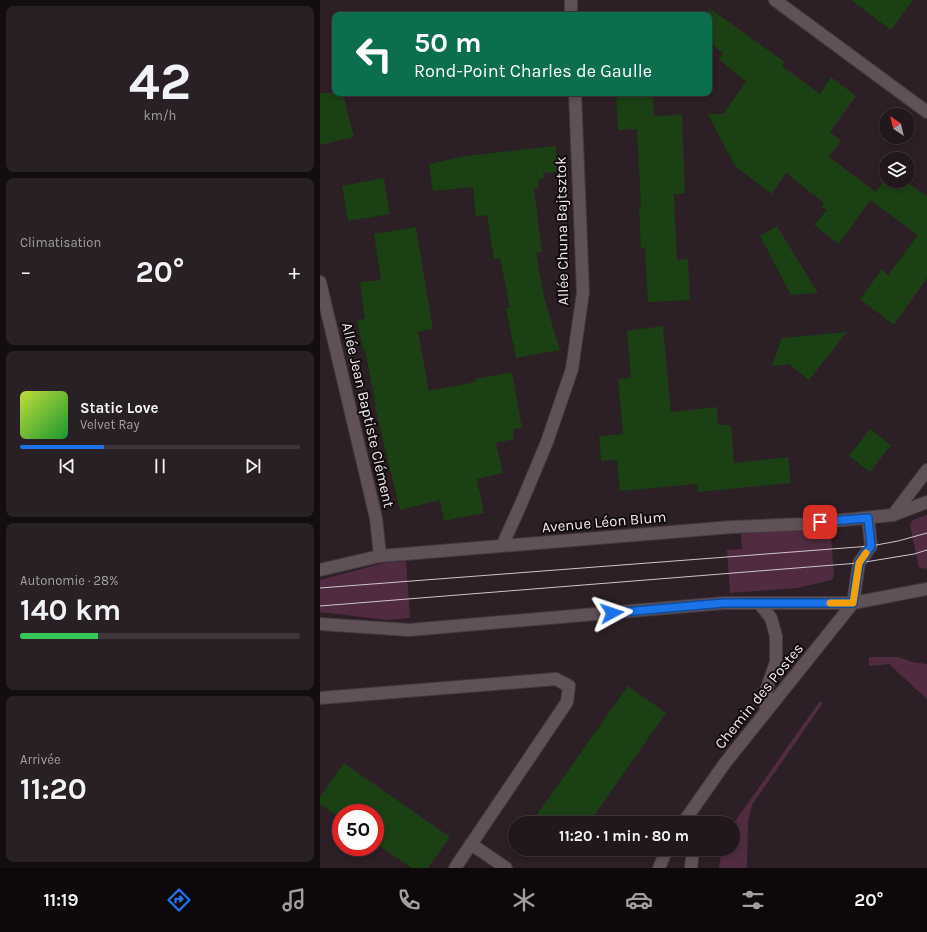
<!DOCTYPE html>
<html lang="fr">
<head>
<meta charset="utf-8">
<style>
	:root { --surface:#21171c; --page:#292025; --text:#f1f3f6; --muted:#a29fa3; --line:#3e363b; --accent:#1a73e8 }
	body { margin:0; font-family:Karla,sans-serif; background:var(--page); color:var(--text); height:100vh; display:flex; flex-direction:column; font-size:15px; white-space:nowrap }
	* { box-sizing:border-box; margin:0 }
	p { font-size:13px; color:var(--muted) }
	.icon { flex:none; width:22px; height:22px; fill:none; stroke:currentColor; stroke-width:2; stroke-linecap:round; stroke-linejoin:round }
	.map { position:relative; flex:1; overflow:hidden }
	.sheet { display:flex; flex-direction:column; gap:6px; padding:6px; background:#120d0f; width:320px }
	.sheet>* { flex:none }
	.guide { position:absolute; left:12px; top:12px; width:380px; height:84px; border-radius:8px; box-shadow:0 2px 6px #0003,0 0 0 1px var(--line); background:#0b6e4f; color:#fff; overflow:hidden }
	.needle { width:26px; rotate:325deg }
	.controls { position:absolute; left:559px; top:108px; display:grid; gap:8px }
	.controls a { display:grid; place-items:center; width:36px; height:36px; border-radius:50%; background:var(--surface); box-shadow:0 2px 6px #0003,0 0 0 1px var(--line); font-size:20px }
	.speed { position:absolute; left:12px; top:804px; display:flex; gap:8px; font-size:20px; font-weight:700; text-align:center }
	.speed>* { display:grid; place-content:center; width:52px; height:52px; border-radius:50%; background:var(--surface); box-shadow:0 2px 6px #0003,0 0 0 1px var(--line); line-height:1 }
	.speed .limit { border:6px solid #d22; background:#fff; color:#111 }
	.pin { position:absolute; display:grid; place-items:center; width:34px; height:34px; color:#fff; margin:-17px; border-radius:8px; box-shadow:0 2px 6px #0006 }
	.me { position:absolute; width:44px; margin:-22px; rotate:85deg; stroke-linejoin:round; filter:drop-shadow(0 0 3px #0008) }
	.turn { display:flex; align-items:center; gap:14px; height:84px; padding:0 16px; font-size:18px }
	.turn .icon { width:52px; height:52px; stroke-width:2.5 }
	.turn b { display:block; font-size:28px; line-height:34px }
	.big { font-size:30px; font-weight:700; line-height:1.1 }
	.sheet .widget { flex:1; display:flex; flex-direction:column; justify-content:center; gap:6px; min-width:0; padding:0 14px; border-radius:8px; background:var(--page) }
	.sheet .dial { align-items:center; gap:0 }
	.dial b { font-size:52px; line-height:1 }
	.song { display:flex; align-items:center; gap:12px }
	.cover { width:48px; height:48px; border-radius:6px; background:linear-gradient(135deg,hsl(70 70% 55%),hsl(130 70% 35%)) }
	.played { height:4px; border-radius:2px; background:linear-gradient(90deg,var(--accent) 30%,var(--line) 30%) }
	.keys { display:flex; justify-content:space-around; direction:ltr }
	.heat { display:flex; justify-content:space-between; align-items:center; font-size:22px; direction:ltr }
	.charge { height:6px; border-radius:3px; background:linear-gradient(90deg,#34c759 28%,var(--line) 0) }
	.trip { position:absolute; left:188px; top:816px; width:232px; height:40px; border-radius:20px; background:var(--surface); box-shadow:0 2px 6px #0003,0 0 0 1px var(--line); font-weight:700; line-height:40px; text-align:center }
	.tab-bar { display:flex; height:64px; justify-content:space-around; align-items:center; background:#0d090b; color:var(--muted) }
	.tab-bar .icon { width:28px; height:28px }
	.tab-bar .selected { color:var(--accent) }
	.tab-bar b { font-size:18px; color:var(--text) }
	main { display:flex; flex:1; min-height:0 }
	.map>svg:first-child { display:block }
</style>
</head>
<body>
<main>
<section class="sheet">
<div class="widget dial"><b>42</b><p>km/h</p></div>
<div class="widget"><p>Climatisation</p>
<div class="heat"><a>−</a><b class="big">20°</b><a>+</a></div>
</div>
<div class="widget">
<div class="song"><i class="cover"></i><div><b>Static Love</b><p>Velvet Ray</p></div></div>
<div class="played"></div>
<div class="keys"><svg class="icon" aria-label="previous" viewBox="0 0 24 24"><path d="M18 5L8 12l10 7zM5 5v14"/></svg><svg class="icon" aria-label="pause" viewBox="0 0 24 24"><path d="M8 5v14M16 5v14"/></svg><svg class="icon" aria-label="next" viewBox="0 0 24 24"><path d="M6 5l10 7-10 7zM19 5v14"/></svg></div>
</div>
<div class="widget"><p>Autonomie · 28%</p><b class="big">140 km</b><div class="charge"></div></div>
<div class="widget"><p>Arrivée</p><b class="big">11:20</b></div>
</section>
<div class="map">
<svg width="607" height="868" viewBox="0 0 607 868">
	<rect width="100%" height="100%" fill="#2c1f26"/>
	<!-- green -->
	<g fill="#512c40">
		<path d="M607 515V568L605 569 599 567 598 564 590 525 593 520Z"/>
		<path d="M470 529 507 533 511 538 514 575 512 580 477 588 410 593 407 550 422 549 421 534Z"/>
		<path d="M86 561 90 618 67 620 0 612V580L64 563Z"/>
		<path d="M549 657H579L592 662 607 664V699L569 664 549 666Z"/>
		<path d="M500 701 503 703 432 805 428 822 427 868H399L402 849H413V824Z"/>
	</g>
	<!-- building -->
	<g fill="#1a4013">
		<path d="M531 0H593L571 30Z"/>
		<path d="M389 8 465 62 462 66 500 94 511 77 536 96 510 132 521 141 509 157 556 192 519 244 494 225 507 210 502 207 504 203 466 173 452 194 415 166 388 114H403L426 82 399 59 403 53 389 42Z"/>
		<path d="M0 93H23L34 137 0 145Z"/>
		<path d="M333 93 334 116 362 115 365 193 354 194 357 260 368 259 370 300 328 302 325 248H321L319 207H321L317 129 298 130 296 94Z"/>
		<path d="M236 146 237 172 223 173 224 178 218 180 219 188H214L222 252 216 253 225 301 240 350 196 358 186 308 190 307 180 258 174 259 167 215 156 217 153 187 113 191 109 164 145 156Z"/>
		<path d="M64 178 70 214 28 221 22 186Z"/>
		<path d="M564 181H585L607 196V278L574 325 540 299 562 269 568 275 598 235 550 200Z"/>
		<path d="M457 226 498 293 471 295 440 236Z"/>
		<path d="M96 227 113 329 98 332 109 391 156 382 155 379 192 372 202 428 193 429 194 439 176 443 183 473 157 479 164 513 124 521 120 500 80 510 55 407H56L45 350H43L37 320 45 319 40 282 61 280 54 234Z"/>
		<path d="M343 326 351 412 397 407 398 425H411L414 463 468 457 471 483 378 492 377 484 300 491 297 460 281 461 279 436 303 434 298 379 311 378 307 331Z"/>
		<path d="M527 332 489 380 469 364 452 366 462 338Z"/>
		<path d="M550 429 571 445 550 472 529 456Z"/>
		<path d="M308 686 346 713 269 823H211Z"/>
		<path d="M24 763 130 837 108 868H92L55 843V813H21V819L0 804V797Z"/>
	</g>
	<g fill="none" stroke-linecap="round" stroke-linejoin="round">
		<!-- lane casing -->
		<g stroke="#453a40" stroke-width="14">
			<g id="lane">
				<path d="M0 698 236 679 249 686 247 702 135 868"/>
				<path d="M151 844 186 868"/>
			</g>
		</g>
		<!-- street casing -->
		<g stroke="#453a40" stroke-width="14">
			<g id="street">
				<path d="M251 0V15"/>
				<path d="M455 0 607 112"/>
				<path d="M0 282 56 518 60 556"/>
				<path d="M573 515 607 470"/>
				<path d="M182 546 201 504 227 442 252 369 263 292 255 93"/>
				<path d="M439 603 451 618 456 636V662L447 688 446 712"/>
			</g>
		</g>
		<!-- secondary casing -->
		<g stroke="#453a40" stroke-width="14">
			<g id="secondary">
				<path d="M0 570 60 556 412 527 484 524 573 515 607 502"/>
				<path d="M0 624 89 630 404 603H533L607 589"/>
				<path d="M363 823 405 763 533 603 539 563 551 546 548 518"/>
				<path d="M339 868 347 849"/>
				<path d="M371 868 373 849"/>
			</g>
		</g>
		<!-- lane -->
		<use href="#lane" stroke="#605159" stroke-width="12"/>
		<!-- street -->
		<use href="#street" stroke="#605159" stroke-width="12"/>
		<!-- secondary -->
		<use href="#secondary" stroke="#605159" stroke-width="12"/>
		<!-- tram -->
		<g stroke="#cfc5cb" stroke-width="1">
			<path d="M0 588 551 546 578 541 607 533"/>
			<path d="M0 606 539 563 594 554 607 550"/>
		</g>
	</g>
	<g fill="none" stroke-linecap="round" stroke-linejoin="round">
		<!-- route casing -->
		<g stroke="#114b97" stroke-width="10">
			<path id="route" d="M292 613 404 603H533L539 563 551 546 548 518 500 522"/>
		</g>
		<!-- route -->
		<use href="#route" stroke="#1a73e8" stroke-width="7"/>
		<!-- slow -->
		<path stroke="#f59e0b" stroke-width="7" d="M510 603H533L539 563 546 553"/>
	</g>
	<g text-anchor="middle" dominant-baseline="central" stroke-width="4" stroke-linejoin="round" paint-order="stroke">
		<!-- street labels -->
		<g font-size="15" fill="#f1e8ed" stroke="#110b0e">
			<text transform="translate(242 231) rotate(-91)">Allée Chuna Bajtsztok</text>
			<text transform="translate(48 415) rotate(77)">Allée Jean Baptiste Clément</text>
			<text transform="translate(284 522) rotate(-5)">Avenue Léon Blum</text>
			<text transform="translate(439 696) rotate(-51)">Chemin des Postes</text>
		</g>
	</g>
</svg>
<div class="controls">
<a><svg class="needle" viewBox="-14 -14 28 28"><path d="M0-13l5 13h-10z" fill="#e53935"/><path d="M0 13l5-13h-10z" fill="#a29fa3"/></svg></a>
<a><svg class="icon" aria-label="layers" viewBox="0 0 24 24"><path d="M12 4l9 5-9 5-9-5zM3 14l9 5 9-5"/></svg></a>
</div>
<div class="speed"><div class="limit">50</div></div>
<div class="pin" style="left:500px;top:522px;background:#d93025"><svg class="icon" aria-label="arrive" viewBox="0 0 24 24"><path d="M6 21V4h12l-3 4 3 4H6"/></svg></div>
<svg class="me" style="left:292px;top:613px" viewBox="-20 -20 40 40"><path d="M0-17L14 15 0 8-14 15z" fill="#1a73e8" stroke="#fff" stroke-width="4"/></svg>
<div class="trip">11:20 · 1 min · 80 m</div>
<div class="guide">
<div class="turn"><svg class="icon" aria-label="left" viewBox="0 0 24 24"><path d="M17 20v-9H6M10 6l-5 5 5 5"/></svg><div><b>50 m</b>Rond-Point Charles de Gaulle</div></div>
</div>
</div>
</main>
<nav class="tab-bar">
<b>11:19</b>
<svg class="icon selected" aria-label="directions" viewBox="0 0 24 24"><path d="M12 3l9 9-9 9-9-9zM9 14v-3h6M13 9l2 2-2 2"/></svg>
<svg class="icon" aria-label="music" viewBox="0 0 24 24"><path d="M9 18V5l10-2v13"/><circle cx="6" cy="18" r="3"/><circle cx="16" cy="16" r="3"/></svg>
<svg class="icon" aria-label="phone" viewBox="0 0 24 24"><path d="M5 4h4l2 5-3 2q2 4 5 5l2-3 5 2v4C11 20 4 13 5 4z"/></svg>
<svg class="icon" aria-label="climate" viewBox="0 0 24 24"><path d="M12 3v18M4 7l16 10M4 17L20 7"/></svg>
<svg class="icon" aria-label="car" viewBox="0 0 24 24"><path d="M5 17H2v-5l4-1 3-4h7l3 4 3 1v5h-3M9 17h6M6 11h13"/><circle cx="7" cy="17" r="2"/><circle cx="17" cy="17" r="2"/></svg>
<svg class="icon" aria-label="filters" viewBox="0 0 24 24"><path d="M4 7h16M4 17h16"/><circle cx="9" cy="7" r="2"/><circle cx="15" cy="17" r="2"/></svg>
<b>20°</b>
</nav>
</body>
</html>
